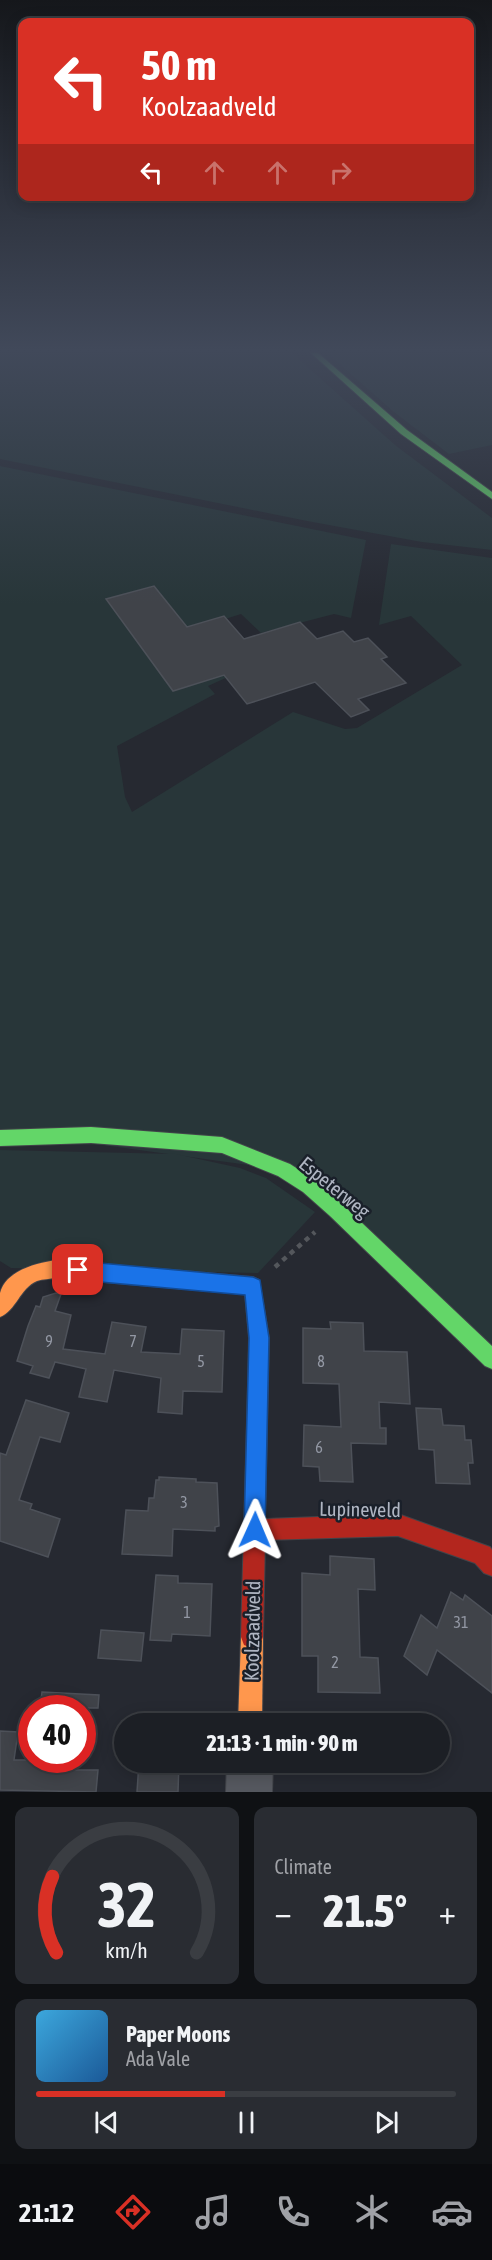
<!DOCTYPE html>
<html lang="en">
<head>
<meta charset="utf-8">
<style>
	:root { --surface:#1c1f25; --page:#292c32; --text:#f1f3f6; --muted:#a0a2a7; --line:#3a3d42; --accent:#d93025 }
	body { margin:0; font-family:"Asap Condensed",sans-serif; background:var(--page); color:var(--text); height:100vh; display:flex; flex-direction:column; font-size:22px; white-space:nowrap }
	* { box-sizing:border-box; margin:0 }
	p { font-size:20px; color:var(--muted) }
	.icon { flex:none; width:33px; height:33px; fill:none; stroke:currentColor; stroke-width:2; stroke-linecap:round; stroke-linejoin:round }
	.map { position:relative; height:1792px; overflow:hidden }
	.panel { display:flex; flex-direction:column; gap:15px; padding:15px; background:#0f1114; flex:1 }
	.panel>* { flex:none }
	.top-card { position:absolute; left:18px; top:18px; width:456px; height:183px; border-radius:12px; box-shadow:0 3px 15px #0003,0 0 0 2px var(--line); background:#d93025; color:#fff; overflow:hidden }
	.speed { position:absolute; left:18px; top:1695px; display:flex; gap:12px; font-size:30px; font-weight:700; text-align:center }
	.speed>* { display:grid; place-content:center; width:78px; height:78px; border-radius:50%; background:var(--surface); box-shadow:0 3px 15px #0003,0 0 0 2px var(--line); line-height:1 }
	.speed .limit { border:9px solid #d22; background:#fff; color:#111 }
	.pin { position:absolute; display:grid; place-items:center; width:51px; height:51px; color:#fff; margin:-26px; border-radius:12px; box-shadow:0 3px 9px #0006 }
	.me { position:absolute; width:66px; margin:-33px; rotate:1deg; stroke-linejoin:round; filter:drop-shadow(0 0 4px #0008) }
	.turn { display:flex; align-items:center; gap:21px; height:126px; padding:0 24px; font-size:27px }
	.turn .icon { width:78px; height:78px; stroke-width:2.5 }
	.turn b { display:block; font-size:42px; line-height:51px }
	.lanes { display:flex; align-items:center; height:57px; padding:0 24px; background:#0003; justify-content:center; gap:30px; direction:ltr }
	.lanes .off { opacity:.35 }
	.big { font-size:45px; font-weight:800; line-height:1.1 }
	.panel .widget { flex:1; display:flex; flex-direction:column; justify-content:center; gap:9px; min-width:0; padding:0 21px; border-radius:12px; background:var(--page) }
	.panel .dial { align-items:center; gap:0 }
	.dial svg { height:156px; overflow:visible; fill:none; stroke:var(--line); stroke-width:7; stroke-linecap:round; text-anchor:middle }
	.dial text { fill:var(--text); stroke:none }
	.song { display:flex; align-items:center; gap:18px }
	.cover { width:72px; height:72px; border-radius:9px; background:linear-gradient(135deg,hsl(200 70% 55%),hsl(210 70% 35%)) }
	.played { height:6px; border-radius:3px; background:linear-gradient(90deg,var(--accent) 45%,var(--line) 45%) }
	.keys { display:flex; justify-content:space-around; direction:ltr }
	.heat { display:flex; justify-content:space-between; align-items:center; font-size:33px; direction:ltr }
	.panel .tiles { flex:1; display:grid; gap:15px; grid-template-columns:1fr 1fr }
	.widget:last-child { grid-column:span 2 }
	.trip { position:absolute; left:114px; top:1713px; width:336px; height:60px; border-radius:30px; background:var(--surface); box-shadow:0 3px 15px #0003,0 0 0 2px var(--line); font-weight:800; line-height:60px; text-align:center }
	.menu { display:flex; height:96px; justify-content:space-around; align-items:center; background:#0b0c0f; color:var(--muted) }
	.menu .icon { width:42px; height:42px }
	.menu .active { color:var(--accent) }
	.menu b { font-size:27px; color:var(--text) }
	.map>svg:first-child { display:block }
</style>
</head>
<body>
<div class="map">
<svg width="492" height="1792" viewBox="0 0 492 1792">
	<rect width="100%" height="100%" fill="#262931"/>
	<!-- green -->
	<g fill="#283639">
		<path d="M0 353H292L395 445 492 518V550L422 542 307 521 0 459Z"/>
		<path d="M327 353H492V445L449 454 394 412Z"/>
		<path d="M0 466 366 540 351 618 334 614 261 633 241 614 191 630 230 676 208 686 215 694 117 746 125 797 132 812 293 712 345 729 357 728 462 665 411 616 379 625 391 544 492 558V1348L300 1172 0 1131Z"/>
		<path d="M0 1150 176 1154 240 1168 266 1178 315 1212 258 1273 11 1268 0 1261Z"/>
	</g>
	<!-- building -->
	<g fill="#404349" stroke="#4d5159" stroke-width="1.5">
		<path d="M154 586 187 627 224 616 244 639 300 622 317 639 343 631 354 642 368 638 387 657 381 659 406 683 358 699 369 710 351 717 315 682 247 704 224 675 173 691 106 599Z"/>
		<path d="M56 1293 61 1294 55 1311 71 1315 63 1349 105 1354 112 1322 146 1327 141 1352 180 1354 182 1329 224 1331 222 1392 183 1391 182 1414 158 1412 161 1378 114 1370 107 1402 79 1397 86 1369 55 1362 49 1378 30 1373 33 1366 17 1361 28 1326 36 1306 40 1307 43 1297Z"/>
		<path d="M330 1322 363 1323 364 1351 407 1352 410 1404 379 1402 380 1428H386V1444L351 1443 353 1482 320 1481 319 1467 303 1466 304 1425 341 1427 339 1384 303 1383V1328L331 1329Z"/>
		<path d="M26 1400 69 1413 60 1442 40 1437 19 1500 32 1504 30 1509 60 1519 48 1557 0 1541V1453L6 1455Z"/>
		<path d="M416 1408 441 1409 443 1425 464 1426 465 1440H471L473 1463H468L470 1484 436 1483 434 1450 419 1449Z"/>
		<path d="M159 1477 196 1479V1482L217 1483 219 1526 215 1527V1531L173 1529 172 1556 122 1554 126 1510 148 1511 149 1498H154L156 1480H159Z"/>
		<path d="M330 1556 374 1559 375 1590 358 1589 360 1657 378 1658 380 1693 318 1692V1656H302V1573L330 1575Z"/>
		<path d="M156 1575 178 1576V1583L212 1584 210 1636 172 1634 171 1641 150 1640Z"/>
		<path d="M451 1592 463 1600 465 1595 492 1616V1693L437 1650 427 1675 404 1656 421 1615 437 1628Z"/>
		<path d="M101 1630 144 1633 141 1661 98 1658Z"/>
		<path d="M42 1692 99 1695 98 1708H40Z"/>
		<path d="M0 1731 18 1732 14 1760H74L73 1770H98L96 1792 0 1790Z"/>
		<path d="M139 1762H179L178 1792H137Z"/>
	</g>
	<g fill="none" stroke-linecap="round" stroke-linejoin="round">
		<!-- street casing -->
		<g stroke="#42444a" stroke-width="2">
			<path id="street" d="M227 1762H273L272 1792H226Z"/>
		</g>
		<!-- fast casing -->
		<g stroke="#42444a" stroke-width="2">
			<g id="fast">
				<path d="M311 353H318L407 430 492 492V499L401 434Z"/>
				<path d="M91 1127 222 1137 290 1164 315 1180 342 1204 492 1346V1369L485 1366 330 1216 303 1192 278 1176 222 1153 91 1143 0 1146V1130Z"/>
			</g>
		</g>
		<!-- slow casing -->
		<g stroke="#42444a" stroke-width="2">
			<g id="slow">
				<path d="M56 1260 253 1277 259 1280 269 1338 268 1384 265 1391 258 1394 251 1391 248 1384 249 1338 245 1294 56 1278C50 1279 43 1279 37 1281 20 1288 16 1311 0 1317 0 1310 0 1300 0 1293 6 1270 37 1263 56 1260Z"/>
				<path d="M252 1626 260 1629 263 1637 262 1724H238L241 1637 244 1629Z"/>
			</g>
		</g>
		<!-- jam casing -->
		<g stroke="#42444a" stroke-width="2">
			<path id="jam" d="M258 1374 265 1377 268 1384 265 1519 398 1514 490 1547 492 1550V1576L484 1573 475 1563 398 1536 265 1540 263 1637 260 1645 252 1648 244 1645 241 1637 248 1384 251 1377Z"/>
		</g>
		<!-- path -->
		<path stroke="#54575c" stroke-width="4.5" stroke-dasharray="5 5" stroke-linecap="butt" d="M275 1267 315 1232"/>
		<!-- street -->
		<use href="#street" fill="#55585f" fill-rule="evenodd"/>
		<!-- fast -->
		<use href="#fast" fill="#63d668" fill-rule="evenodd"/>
		<!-- slow -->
		<use href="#slow" fill="#ff974d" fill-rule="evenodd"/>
		<!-- jam -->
		<use href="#jam" fill="#b3261e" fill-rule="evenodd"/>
	</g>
	<!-- sky -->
	<linearGradient id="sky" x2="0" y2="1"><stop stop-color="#15171b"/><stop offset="0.58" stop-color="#41495a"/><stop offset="1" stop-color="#41495a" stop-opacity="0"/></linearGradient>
	<rect width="492" height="604" fill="url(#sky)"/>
	<!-- route -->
	<path fill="#1a73e8" stroke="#114b97" stroke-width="1.5" d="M78 1261 253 1277 260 1280 269 1338 265 1530 262 1538 255 1541 247 1538 244 1530 249 1338 245 1295 78 1280 72 1277 69 1270 72 1264Z"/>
	<g text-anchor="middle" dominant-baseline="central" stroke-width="5" stroke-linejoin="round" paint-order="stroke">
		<!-- near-number labels -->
		<g font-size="16" fill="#9398a4">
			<text x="49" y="1341">9</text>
			<text x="133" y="1341">7</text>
			<text x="201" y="1361">5</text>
			<text x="321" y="1361">8</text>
			<text x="319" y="1447">6</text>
			<text x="184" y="1502">3</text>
			<text x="187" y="1612">1</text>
			<text x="461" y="1622">31</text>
			<text x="335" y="1662">2</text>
		</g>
		<!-- near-street labels -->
		<g font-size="20" fill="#afb5c2" stroke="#1a202a">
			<text transform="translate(335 1187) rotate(39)">Espeterweg</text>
			<text transform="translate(360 1509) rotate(1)">Lupineveld</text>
			<text transform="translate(252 1631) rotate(-89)">Koolzaadveld</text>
		</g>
	</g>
</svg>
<div class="speed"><div class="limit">40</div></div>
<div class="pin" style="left:78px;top:1270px;background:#d93025"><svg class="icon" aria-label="arrive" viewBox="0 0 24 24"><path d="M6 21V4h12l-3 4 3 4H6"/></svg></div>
<svg class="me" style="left:255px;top:1530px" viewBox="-20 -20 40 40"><path d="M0-17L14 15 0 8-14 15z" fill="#1a73e8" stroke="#fff" stroke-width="4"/></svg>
<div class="trip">21:13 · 1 min · 90 m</div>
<div class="top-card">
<div class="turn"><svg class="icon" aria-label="left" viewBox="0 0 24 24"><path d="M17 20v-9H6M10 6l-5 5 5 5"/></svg><div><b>50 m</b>Koolzaadveld</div></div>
<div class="lanes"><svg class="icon" aria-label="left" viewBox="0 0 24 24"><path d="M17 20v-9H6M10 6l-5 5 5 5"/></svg><svg class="icon off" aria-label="ahead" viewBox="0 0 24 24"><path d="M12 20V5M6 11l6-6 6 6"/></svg><svg class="icon off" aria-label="ahead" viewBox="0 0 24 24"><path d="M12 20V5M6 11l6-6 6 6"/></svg><svg class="icon off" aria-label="right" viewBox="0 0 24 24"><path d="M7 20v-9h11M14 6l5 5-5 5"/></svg></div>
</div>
</div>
<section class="panel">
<div class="tiles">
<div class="widget dial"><svg viewBox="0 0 100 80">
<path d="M14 69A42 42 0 1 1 86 69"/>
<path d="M14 69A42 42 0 0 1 12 30" stroke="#d93025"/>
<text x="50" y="56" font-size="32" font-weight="700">32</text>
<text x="50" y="72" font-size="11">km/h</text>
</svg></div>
<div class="widget"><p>Climate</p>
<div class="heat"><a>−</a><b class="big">21.5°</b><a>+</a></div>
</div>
<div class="widget">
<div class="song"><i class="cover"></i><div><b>Paper Moons</b><p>Ada Vale</p></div></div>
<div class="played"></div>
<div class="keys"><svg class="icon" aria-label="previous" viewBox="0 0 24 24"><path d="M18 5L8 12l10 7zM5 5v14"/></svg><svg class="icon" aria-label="pause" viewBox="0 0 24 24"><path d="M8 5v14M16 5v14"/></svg><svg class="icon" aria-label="next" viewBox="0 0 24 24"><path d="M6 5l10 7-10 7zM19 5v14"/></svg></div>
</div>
</div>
</section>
<nav class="menu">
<b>21:12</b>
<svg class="icon active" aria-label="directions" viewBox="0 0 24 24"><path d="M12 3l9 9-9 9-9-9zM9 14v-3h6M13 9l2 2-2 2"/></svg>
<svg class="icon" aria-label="music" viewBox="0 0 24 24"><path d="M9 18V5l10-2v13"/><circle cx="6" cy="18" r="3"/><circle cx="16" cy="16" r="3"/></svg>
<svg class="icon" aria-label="phone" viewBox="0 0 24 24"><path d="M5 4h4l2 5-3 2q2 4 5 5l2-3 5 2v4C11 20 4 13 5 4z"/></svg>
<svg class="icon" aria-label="climate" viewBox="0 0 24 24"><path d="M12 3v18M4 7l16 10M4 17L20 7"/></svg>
<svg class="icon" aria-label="car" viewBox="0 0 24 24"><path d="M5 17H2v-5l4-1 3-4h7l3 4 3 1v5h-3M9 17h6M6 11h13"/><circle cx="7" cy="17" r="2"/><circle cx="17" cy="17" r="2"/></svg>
</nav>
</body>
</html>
